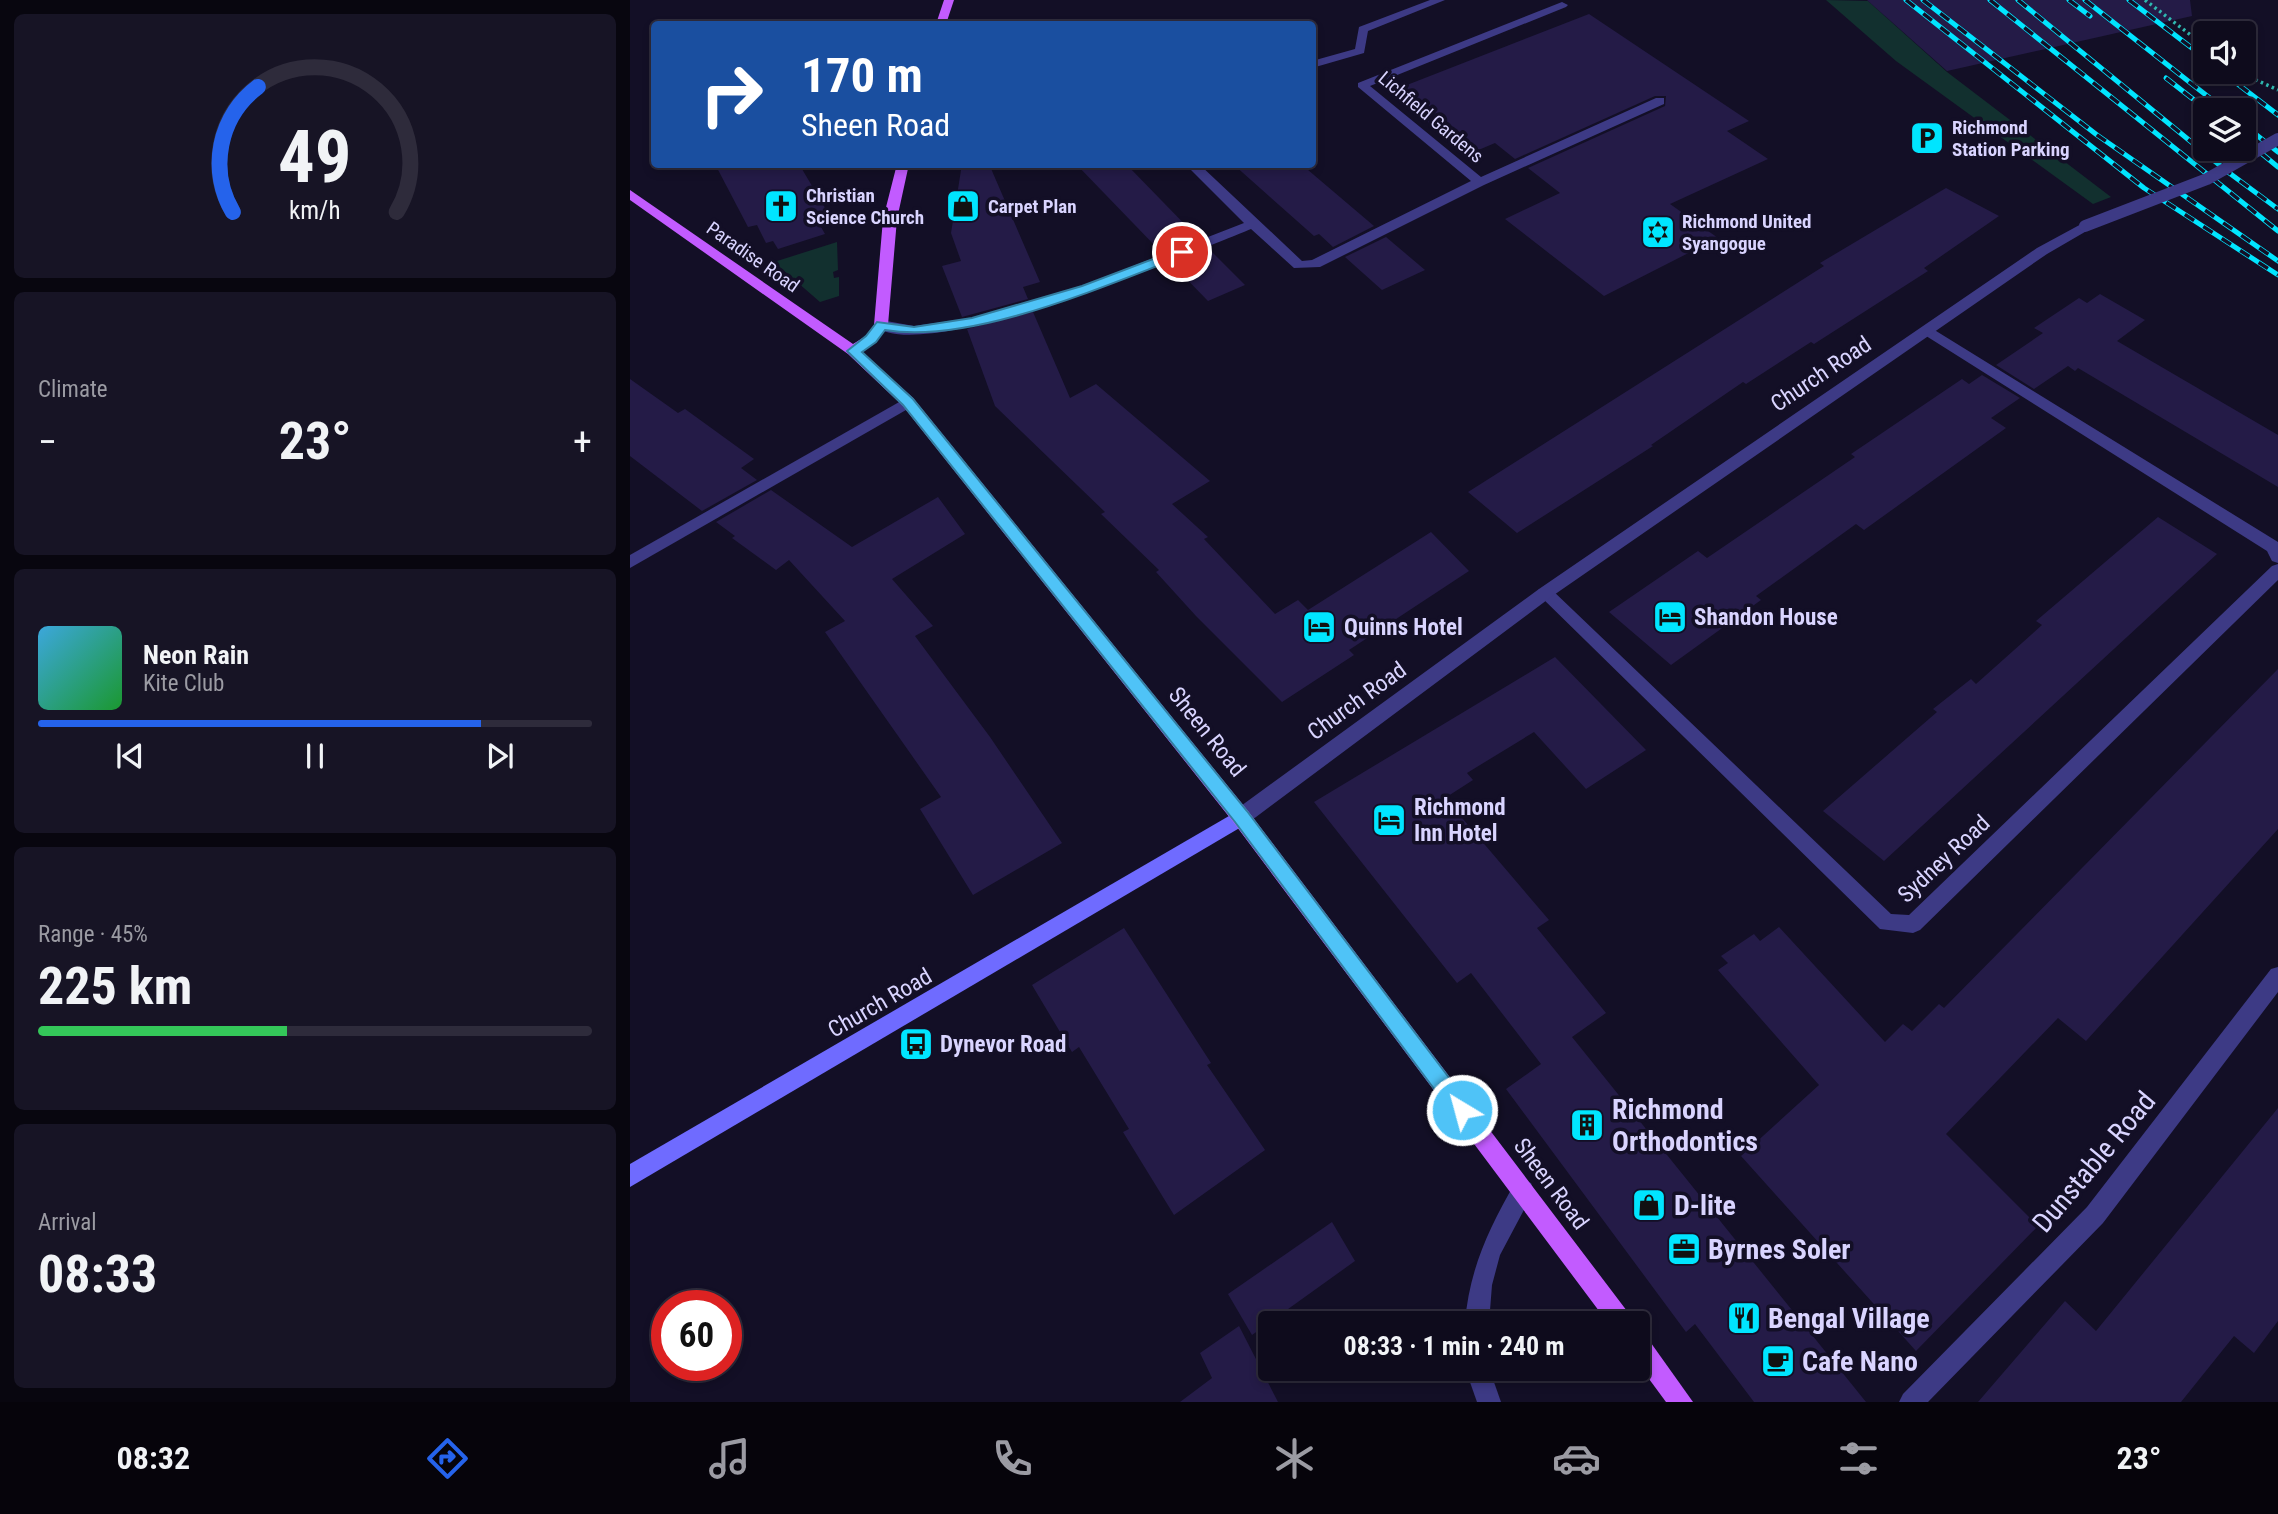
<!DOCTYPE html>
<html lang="en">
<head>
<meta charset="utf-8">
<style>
	:root { --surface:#0e0b1c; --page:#171425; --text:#f1f3f6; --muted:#9b9ba3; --line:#2e2b3b; --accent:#2563eb }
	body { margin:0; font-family:"Roboto Condensed",sans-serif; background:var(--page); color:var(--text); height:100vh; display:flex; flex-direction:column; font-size:26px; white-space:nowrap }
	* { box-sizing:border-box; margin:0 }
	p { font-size:23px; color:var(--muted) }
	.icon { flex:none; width:38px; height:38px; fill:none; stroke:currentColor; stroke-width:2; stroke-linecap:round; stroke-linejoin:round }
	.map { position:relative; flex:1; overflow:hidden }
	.panel { display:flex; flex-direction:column; gap:14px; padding:14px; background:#08060f; width:630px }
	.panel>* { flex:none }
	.banner { position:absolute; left:21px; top:21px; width:665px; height:147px; border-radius:7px; box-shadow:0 4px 10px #0003,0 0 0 2px var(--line); background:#1a4fa0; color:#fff; overflow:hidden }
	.tools { position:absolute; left:1563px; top:21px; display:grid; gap:14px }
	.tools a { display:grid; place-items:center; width:63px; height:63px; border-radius:7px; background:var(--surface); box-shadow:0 4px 10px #0003,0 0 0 2px var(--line); font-size:35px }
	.speed { position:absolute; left:21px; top:1290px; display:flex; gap:14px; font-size:35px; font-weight:700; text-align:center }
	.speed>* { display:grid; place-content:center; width:91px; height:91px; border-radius:50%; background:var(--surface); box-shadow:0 4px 10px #0003,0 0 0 2px var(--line); line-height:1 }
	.speed .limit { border:10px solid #d22; background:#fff; color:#111 }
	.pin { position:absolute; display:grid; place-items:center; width:60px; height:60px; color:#fff; margin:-30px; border:4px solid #fff; border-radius:50%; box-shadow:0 2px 7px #0007 }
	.me { position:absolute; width:77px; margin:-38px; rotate:323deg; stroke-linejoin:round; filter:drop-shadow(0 0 5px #0008) }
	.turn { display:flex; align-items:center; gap:24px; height:147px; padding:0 35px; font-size:32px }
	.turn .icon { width:91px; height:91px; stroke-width:2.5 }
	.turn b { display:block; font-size:49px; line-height:60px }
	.big { font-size:52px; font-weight:700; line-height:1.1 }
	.panel .tile { flex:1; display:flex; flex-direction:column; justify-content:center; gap:10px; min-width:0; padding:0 24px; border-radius:10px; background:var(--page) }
	.panel .dial { align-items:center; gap:0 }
	.dial svg { height:182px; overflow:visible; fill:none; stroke:var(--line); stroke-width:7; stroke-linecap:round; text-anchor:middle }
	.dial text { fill:var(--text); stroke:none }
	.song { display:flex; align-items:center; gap:21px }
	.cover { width:84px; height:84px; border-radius:10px; background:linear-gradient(135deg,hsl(200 70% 55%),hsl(130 70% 35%)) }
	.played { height:7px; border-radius:4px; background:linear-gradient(90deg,var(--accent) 80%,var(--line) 80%) }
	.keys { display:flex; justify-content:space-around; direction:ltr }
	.heat { display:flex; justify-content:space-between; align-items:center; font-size:38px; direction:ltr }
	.charge { height:10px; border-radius:5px; background:linear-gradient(90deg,#34c759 45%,var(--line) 0) }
	.trip { position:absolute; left:628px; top:1311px; width:392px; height:70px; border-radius:7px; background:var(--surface); box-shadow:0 4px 10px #0003,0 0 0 2px var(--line); font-weight:700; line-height:70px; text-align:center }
	.menu { display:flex; height:112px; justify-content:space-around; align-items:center; background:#06040b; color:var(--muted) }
	.menu .icon { width:49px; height:49px }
	.menu .selected { color:var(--accent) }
	.menu b { font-size:32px; color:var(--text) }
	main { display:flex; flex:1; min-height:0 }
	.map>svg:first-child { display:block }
</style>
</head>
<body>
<main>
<section class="panel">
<div class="tile dial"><svg viewBox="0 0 100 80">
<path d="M14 69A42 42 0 1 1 86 69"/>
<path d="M14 69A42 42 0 0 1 25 14" stroke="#2563eb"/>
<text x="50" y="56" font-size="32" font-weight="700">49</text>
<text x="50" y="72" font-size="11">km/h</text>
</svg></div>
<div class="tile"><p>Climate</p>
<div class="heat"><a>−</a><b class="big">23°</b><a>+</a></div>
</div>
<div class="tile">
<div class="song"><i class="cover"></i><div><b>Neon Rain</b><p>Kite Club</p></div></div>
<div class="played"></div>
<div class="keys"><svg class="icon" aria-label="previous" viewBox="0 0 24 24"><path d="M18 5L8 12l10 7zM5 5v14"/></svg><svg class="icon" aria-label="pause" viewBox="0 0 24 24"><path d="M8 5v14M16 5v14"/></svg><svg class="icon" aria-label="next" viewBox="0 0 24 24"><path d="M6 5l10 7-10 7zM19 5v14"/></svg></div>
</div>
<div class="tile"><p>Range · 45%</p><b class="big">225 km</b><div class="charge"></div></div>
<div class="tile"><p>Arrival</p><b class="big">08:33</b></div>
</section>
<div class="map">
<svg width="1648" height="1402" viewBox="0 0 1648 1402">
	<rect width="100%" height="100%" fill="#130f26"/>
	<!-- green -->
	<g fill="#12302f">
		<path d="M1196 0 1238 1 1317 72 1481 197 1463 204 1266 61Z"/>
		<path d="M207 242 208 270 203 272 204 278 209 277V296L190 302 144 262Z"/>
	</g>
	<!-- building -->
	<g fill="#241b47">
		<path d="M1237 0H1560L1562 16 1317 71Z"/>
		<path d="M959 14 1119 121 1097 131 1138 159 1040 204 1088 238 974 296 875 219 930 193 898 168 1035 106 1036 96H1025L885 159 865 143 839 154 759 92Z"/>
		<path d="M85 164H169L204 223 191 227 195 234 148 249 143 241 136 243 127 225 118 227Z"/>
		<path d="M332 164H359L410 282 393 287 398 299 332 317 312 266 331 261 321 233Z"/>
		<path d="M446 164H496L568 238 531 252Z"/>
		<path d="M603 164H671L744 226 703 247 689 234 684 236Z"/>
		<path d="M1316 188 1369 216 1294 268 1298 271 1184 344 1181 342 1116 384 1113 382 1021 445 1023 446 887 533 838 492 1194 266 1190 263Z"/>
		<path d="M756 237 795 270 752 290 715 257Z"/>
		<path d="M579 249 615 285 578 301 542 264Z"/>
		<path d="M1470 294 1515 320 1487 341 1648 435V487L1448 368 1445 371 1438 366 1404 389 1366 365 1413 333 1404 328 1449 298 1457 303Z"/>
		<path d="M403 312 440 398 466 384 580 481 542 504 578 537 574 539 645 614 668 600 678 610 801 532 839 571 719 650 724 655 652 702 566 616 526 572 529 570 471 514 475 512 365 406 337 329Z"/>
		<path d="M1352 375 1390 398 1361 418 1376 428 1234 530 1226 524 1126 596 1131 600 1041 665 979 612 1068 551 1077 558 1225 457 1221 454 1332 379 1339 384Z"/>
		<path d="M0 379 48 413 55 409 124 459 111 468 127 480 72 511 0 456Z"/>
		<path d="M141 490 222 547 308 497 335 534 262 579 303 626 285 636 360 737 432 843 343 895 290 809 311 797 195 632 215 621 159 560 146 570 102 538 105 536 86 522Z"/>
		<path d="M1528 517 1587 554 1254 861 1193 811 1307 712 1303 709 1341 679 1346 684 1412 625 1406 621Z"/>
		<path d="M925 657 1016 750 956 789 904 732 837 773 843 780 815 798 919 920 907 928 976 1013 942 1037 1236 1402H1124L1065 1324 1056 1332 876 1089 911 1064 841 973 827 983 684 802Z"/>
		<path d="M1648 669V829L1456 1041 1428 1018 1316 1134 1408 1226 1286 1351 1111 1156 1189 1085 1088 970 1098 963 1091 956 1124 934 1130 941 1149 927 1255 1042 1273 1024 1282 1031 1309 1004 1314 1008Z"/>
		<path d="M494 928 581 1063 577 1065 635 1150 544 1215 493 1132 499 1129 449 1047 442 1052 402 985Z"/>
		<path d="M1648 1108V1321L1624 1353 1604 1336 1551 1402H1348L1435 1301 1466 1331Z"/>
		<path d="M702 1222 725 1261 622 1335 598 1294Z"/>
		<path d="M609 1326 648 1402H550L582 1378 570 1353Z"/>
	</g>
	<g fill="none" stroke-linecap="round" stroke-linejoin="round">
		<!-- path -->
		<g stroke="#2fb8b0" stroke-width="3.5" stroke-dasharray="2.5 3.5" stroke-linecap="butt">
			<path d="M1515 0 1575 46"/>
			<path d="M1609 72 1648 90"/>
		</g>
		<!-- service -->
		<g fill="#3d3a85" fill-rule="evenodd">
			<path d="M800 0H815L738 31 734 53 682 68V61L725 49 729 27Z"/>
			<path d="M278 397 283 398V406L0 568V555Z"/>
		</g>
		<!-- minor -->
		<g fill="#3d3a85" fill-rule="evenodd">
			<path d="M932 2 938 5 936 7 740 86 851 177 1026 98H1034V104L854 185 690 267 664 268 621 229C564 252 288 369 244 325L251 320 284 326 342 318 452 286 614 223 555 164H569L672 261 682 260 841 181 728 87V83Z"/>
			<path d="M1298 326 1648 542V563L1642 561 1637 551 1293 334 1291 331Z"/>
			<path d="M1648 564V580L1290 930 1283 933 1250 929 907 593 909 589H921L1261 914 1279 915 1642 566Z"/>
			<path d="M1648 967V992L1473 1223 1298 1402H1269L1273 1394 1457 1207 1641 969Z"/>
			<path d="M893 1180 901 1183 904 1191 870 1255 862 1285 859 1323H835C839 1270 859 1228 885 1183Z"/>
			<path d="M835 1368H859L871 1402H847Z"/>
		</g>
		<!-- tertiary -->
		<path fill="#3d3a85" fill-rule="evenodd" d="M1455 222 1460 223V229L1417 254 921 597 618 823 611 825 604 823 602 817 604 811 909 589 1407 248Z"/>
		<!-- secondary -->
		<path fill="#6f6bff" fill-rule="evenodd" d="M611 809 618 811 620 817 618 823 0 1187V1164Z"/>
		<!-- primary -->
		<g fill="#c25bff" fill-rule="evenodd">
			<path d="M314 0H324L316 24H306Z"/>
			<path d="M267 164H279L267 219 258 325 246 342 232 352 283 398 618 811 1000 1315 1004 1323H978L604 823 273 406 218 354 0 200V190L223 344 236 336 244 325 253 219Z"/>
			<path d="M1008 1332 1016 1336 1063 1402H1036L1008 1364Z"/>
		</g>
		<!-- rail casing -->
		<g stroke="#00e5ff" stroke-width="5">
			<g id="rail">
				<path d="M1276 0 1514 188 1648 275"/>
				<path d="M1293 0 1467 135 1648 261"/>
				<path d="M1360 0 1648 231"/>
				<path d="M1388 0 1598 172 1648 209"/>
				<path d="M1439 0 1460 16"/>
				<path d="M1455 0 1595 110"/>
				<path d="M1499 0 1575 58"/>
				<path d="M1592 72 1648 115"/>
				<path d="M1536 78 1577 110"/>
				<path d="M1614 125 1648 152"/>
				<path d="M1614 139 1648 167"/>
			</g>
		</g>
		<!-- rail -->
		<use href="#rail" stroke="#130f26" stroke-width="3.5" stroke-dasharray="11" stroke-linecap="butt"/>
		<!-- tertiary-bridge -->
		<path stroke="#3d3a85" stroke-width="12" d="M1455 226 1577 179 1648 139"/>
	</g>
	<!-- route -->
	<path fill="#4fc3f7" stroke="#337fa1" stroke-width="2" d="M552 248 556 249V255C474 286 341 345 255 330L246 342 232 352 283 399 617 811 839 1104 842 1110 839 1117 832 1120 825 1117 605 822 273 405 217 351 236 336 247 322 284 327 342 318 452 286Z"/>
	<!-- icons -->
	<defs>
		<g id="parking-square" transform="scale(1.75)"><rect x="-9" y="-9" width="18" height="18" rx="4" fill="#00e5ff" stroke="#130f26"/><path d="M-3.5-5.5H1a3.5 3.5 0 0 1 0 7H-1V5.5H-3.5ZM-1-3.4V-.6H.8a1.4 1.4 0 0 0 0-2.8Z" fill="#111"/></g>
		<g id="church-square" transform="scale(1.75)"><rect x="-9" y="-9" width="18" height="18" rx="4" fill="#00e5ff" stroke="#130f26"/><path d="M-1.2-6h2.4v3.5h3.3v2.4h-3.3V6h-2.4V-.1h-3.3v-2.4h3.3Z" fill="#111"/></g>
		<g id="shop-square" transform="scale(1.75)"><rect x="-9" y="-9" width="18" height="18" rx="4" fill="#00e5ff" stroke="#130f26"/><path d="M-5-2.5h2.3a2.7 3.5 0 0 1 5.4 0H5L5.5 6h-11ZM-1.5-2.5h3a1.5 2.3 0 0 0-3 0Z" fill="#111"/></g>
		<g id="synagogue-square" transform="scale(1.75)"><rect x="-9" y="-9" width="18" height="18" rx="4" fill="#00e5ff" stroke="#130f26"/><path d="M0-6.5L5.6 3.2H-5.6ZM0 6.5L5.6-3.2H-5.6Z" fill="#111"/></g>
		<g id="hotel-square" transform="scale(1.75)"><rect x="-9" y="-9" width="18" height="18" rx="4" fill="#00e5ff" stroke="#130f26"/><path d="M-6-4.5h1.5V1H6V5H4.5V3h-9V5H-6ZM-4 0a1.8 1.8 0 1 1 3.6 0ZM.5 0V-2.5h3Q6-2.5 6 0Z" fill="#111"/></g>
		<g id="bus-square" transform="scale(1.75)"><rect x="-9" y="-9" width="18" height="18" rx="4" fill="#00e5ff" stroke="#130f26"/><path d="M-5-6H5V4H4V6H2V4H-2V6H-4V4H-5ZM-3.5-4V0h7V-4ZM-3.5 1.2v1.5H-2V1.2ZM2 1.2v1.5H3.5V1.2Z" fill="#111"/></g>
		<g id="building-square" transform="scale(1.75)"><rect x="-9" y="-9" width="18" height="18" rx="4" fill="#00e5ff" stroke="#130f26"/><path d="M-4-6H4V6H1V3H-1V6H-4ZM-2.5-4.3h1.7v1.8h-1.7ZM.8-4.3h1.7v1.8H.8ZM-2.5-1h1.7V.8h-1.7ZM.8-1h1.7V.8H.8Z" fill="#111"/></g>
		<g id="office-square" transform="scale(1.75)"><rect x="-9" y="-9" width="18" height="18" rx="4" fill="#00e5ff" stroke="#130f26"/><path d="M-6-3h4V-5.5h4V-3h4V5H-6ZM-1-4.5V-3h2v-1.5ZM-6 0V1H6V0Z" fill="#111"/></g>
		<g id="restaurant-square" transform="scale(1.75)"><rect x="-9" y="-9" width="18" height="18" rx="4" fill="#00e5ff" stroke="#130f26"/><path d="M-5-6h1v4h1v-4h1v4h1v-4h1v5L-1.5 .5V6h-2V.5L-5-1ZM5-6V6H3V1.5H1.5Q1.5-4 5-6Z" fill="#111"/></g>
		<g id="cafe-square" transform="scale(1.75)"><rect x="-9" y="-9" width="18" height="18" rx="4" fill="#00e5ff" stroke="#130f26"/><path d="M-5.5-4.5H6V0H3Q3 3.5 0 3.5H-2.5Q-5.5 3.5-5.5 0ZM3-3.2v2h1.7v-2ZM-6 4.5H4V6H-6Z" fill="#111"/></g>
	</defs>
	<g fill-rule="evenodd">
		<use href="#parking-square" x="1297" y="138"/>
		<use href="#church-square" x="151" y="206"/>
		<use href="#shop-square" x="333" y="206"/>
		<use href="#synagogue-square" x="1028" y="232"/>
		<use href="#hotel-square" x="1040" y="617"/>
		<use href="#hotel-square" x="689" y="627"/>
		<use href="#hotel-square" x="759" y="820"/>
		<use href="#bus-square" x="286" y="1044"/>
		<use href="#building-square" x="957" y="1125"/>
		<use href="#shop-square" x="1019" y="1205"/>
		<use href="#office-square" x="1054" y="1249"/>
		<use href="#restaurant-square" x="1114" y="1318"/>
		<use href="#cafe-square" x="1148" y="1361"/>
	</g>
	<g text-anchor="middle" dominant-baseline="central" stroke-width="7" stroke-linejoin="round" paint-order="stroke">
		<!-- far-street labels -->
		<g font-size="19" fill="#d9d4ff" stroke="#130f26">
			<text transform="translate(801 117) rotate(40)">Lichfield Gardens</text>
			<text transform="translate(123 257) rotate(35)">Paradise Road</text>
		</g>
		<!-- far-poi labels -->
		<g font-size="19" font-weight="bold" fill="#d9d4ff" stroke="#130f26" text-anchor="start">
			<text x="1322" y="127">Richmond<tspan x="1322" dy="22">Station Parking</tspan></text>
			<text x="176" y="195">Christian<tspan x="176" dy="22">Science Church</tspan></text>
			<text x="358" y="206">Carpet Plan</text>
			<text x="1052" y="221">Richmond United<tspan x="1052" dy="22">Syangogue</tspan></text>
		</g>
		<!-- street labels -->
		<g font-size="23" fill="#d9d4ff" stroke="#130f26">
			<text transform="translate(1191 374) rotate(-34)">Church Road</text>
			<text transform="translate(727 701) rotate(-36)">Church Road</text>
			<text transform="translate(577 732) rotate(51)">Sheen Road</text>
			<text transform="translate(1314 859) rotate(-43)">Sydney Road</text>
			<text transform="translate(250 1003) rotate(-30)">Church Road</text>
			<text transform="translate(921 1184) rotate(53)">Sheen Road</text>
		</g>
		<!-- poi labels -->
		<g font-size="23" font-weight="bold" fill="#d9d4ff" stroke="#130f26" text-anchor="start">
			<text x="1064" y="617">Shandon House</text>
			<text x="714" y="627">Quinns Hotel</text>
			<text x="784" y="807">Richmond<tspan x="784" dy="26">Inn Hotel</tspan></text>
			<text x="310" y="1044">Dynevor Road</text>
		</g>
		<!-- near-poi labels -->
		<g font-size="28" font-weight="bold" fill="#d9d4ff" stroke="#130f26" text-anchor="start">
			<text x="982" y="1109">Richmond<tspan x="982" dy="32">Orthodontics</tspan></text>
			<text x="1044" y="1205">D-lite</text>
			<text x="1078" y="1249">Byrnes Soler</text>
			<text x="1138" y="1318">Bengal Village</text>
			<text x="1172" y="1361">Cafe Nano</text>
		</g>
		<!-- near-street labels -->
		<g font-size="28" fill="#d9d4ff" stroke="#130f26">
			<text transform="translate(1464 1162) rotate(-50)">Dunstable Road</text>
		</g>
	</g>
</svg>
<div class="tools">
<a><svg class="icon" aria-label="sound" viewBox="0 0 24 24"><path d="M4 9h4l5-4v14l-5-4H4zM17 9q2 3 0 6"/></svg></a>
<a><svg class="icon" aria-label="layers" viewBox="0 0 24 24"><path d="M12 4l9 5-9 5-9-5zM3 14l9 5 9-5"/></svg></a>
</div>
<div class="speed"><div class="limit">60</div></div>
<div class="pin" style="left:552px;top:252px;background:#d93025"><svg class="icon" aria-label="arrive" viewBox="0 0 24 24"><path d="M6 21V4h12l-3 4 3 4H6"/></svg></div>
<svg class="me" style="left:832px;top:1110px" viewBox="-20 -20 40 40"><circle r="17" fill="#4fc3f7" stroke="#fff" stroke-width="3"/><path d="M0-11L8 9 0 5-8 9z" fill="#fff"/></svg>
<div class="trip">08:33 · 1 min · 240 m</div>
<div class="banner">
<div class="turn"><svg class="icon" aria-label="right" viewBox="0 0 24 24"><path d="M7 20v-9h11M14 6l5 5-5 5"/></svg><div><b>170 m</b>Sheen Road</div></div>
</div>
</div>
</main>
<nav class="menu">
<b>08:32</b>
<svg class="icon selected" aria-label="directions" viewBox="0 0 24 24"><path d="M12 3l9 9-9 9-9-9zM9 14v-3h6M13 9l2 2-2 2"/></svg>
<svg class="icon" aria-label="music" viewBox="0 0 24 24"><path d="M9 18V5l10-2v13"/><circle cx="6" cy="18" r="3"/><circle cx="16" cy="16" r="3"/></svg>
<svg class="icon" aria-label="phone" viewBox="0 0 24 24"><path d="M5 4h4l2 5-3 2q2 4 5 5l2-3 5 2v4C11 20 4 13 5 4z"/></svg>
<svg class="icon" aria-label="climate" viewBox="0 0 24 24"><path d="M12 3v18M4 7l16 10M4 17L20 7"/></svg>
<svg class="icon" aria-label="car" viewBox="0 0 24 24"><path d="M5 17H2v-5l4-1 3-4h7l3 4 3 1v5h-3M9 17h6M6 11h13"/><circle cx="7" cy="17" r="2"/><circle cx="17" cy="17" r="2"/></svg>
<svg class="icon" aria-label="filters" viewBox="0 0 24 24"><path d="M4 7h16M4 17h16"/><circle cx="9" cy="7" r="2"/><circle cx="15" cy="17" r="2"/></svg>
<b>23°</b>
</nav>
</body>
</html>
